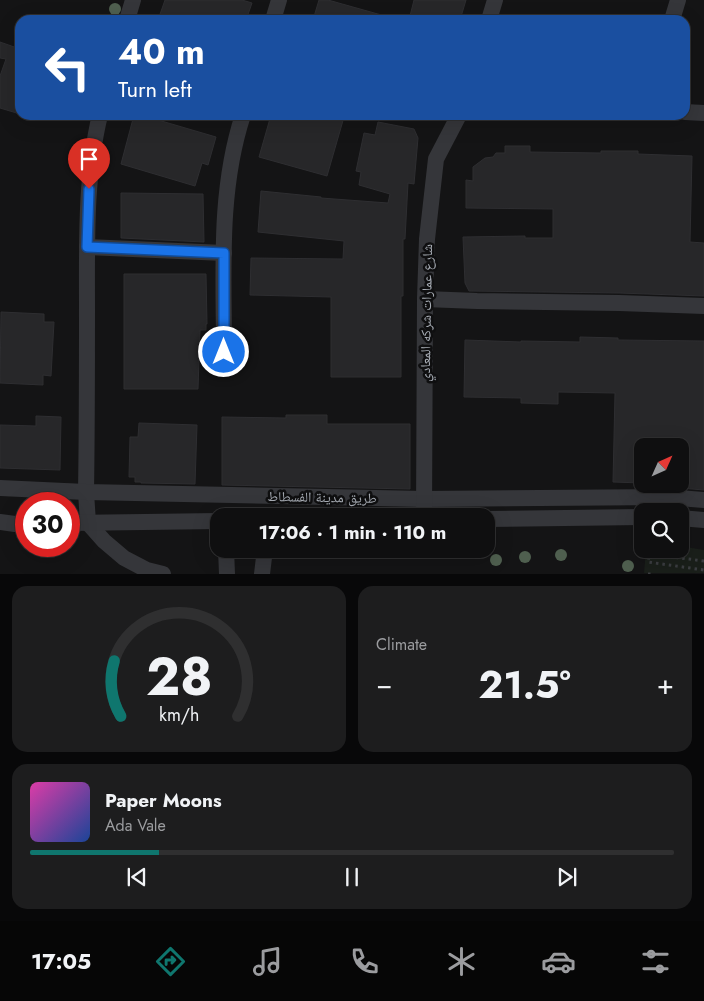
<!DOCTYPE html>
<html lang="en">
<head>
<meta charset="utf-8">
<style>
	:root { --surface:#0f0f10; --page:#1d1d1e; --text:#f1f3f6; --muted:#9b9c9f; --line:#2f2f30; --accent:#0f766e }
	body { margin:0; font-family:Jost,"Noto Naskh Arabic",sans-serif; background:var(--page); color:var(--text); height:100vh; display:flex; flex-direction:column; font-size:19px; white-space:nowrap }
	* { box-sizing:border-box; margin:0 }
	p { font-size:16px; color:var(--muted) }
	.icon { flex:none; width:28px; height:28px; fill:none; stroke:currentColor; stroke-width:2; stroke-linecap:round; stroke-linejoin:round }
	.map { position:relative; height:574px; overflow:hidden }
	.drawer { display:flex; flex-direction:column; gap:12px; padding:12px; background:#080809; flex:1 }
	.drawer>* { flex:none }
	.banner { position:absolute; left:15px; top:15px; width:675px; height:105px; border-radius:15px; box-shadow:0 5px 20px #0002,0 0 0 1px var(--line); background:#1a4fa0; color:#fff; overflow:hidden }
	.needle { width:32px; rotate:45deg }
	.tools { position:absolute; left:634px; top:438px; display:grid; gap:10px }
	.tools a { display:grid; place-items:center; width:55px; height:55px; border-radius:10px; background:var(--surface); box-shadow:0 5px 20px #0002,0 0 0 1px var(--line); font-size:25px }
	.speed { position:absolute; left:15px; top:492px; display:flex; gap:10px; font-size:25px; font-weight:700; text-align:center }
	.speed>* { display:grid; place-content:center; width:65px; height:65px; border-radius:50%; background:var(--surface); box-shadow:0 5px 20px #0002,0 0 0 1px var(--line); line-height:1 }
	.speed .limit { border:8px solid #d22; background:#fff; color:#111 }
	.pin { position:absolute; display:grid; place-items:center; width:42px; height:42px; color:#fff; margin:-51px -21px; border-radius:50% 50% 50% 0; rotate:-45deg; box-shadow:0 0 5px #0007 }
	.pin .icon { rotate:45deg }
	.me { position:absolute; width:55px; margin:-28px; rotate:0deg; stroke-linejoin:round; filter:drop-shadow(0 0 4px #0008) }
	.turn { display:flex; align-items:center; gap:18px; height:105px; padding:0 20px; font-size:22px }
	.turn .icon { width:65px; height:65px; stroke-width:2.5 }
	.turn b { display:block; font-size:35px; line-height:42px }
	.big { font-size:38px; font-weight:700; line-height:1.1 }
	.drawer .tile { flex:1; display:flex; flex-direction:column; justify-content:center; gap:8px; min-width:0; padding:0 18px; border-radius:15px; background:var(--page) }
	.drawer .dial { align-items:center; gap:0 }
	.dial svg { height:130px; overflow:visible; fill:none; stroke:var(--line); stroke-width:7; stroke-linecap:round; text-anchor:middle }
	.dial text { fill:var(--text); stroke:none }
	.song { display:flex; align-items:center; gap:15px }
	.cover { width:60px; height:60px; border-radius:8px; background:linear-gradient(135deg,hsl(320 70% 55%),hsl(220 70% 35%)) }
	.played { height:5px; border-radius:2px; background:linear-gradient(90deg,var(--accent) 20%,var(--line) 20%) }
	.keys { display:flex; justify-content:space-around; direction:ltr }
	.heat { display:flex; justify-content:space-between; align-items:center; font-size:28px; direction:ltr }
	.drawer .tiles { flex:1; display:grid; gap:12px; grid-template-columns:1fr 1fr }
	.tile:last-child { grid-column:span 2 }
	.trip { position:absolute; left:210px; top:508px; width:285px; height:50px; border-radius:15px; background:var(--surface); box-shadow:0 5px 20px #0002,0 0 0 1px var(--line); font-weight:700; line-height:50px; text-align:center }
	.tabs { display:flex; height:80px; justify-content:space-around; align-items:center; background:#060606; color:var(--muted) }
	.tabs .icon { width:35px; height:35px }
	.tabs .current { color:var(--accent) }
	.tabs b { font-size:22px; color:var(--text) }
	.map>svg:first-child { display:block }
</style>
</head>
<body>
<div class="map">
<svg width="704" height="574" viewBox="0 0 704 574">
	<rect width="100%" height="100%" fill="#141415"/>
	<!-- green -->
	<path fill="#1a1f1a" d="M680 546 704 550V573H644L646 549H680Z"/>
	<!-- building -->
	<g fill="#272729" stroke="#2e2e31">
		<path d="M165 0H242L252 3 246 20H158Z"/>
		<path d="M319 0H328L385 16 384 20H313Z"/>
		<path d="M414 0H466L460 20H409Z"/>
		<path d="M0 42 20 49V114L0 108V76L6 59 0 58Z"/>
		<path d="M134 115H141L216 137 208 165 202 163 195 186 121 164Z"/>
		<path d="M271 115H336L344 117 327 176 259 157Z"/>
		<path d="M378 122 414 129 418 138 414 184 408 183 405 239H403V296H401V377H331V297L250 295 251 258 343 259 344 241 258 232 261 191 321 197V198L388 203 390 194 359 185 361 172 356 171 364 133 375 135Z"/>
		<path d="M505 146H530V152L601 153V151H638V154L692 156 690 242 704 243V296L619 293 469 291 465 283 463 237 525 236V238H553V209L466 208V180L473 181V167L485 158 493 157 496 153H505Z"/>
		<path d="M121 193 203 194 204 242 121 238Z"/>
		<path d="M124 274H206L207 324H206V330H200L198 389H124Z"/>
		<path d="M1 312 44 314V322H54L51 376 43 375V385L0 383Z"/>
		<path d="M580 337 618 338V340L704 341V490L680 488V446H642V483L613 482 615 393 558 392V404L521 403V398L464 397 465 340 521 342V341L580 342Z"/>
		<path d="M286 415H327V424H410V489L222 485V417L286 418Z"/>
		<path d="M36 416 61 417 60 470 0 468V425L36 426Z"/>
		<path d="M139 423 197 425 195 484 141 483V482H135V477H129L130 437H138Z"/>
	</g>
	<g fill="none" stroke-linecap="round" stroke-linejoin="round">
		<!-- path -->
		<g stroke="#3b3d41" stroke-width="3" stroke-dasharray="2.5 4" stroke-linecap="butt">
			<path d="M704 561 649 554 648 562 704 570"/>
			<path d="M648 574H651"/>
		</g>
		<!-- minor -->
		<g stroke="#35363a" stroke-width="16">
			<path d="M127 20 133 0"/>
			<path d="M273 20 279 0"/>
			<path d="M489 20 495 0"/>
			<path d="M672 20 678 0"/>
			<path d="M685 112 704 113"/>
			<path d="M100 115C85 176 87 246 87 309 87 370 87 431 86 492L88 523 104 541 124 558 147 570 163 574"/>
			<path d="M87 247 224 253"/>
			<path d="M425 299 477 301 619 303 704 306"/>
			<path d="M224 352C224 273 218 191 243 115"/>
			<path d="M0 488 86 492 424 499 666 497 704 500"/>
			<path d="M424 516 425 299 427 239 436 159 459 115"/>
			<path d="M680 518 704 520"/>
			<path d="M486 519 642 517"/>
			<path d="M0 522 15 524H26"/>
			<path d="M69 523 219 521"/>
			<path d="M226 549 227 574"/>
			<path d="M262 574 265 549"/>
		</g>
	</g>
	<!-- trees -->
	<g fill="#4f5f4f">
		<circle cx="115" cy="9" r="6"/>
		<circle cx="561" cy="555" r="6"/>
		<circle cx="525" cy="557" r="6"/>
		<circle cx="496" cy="560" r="6"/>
		<circle cx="628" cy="566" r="6"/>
	</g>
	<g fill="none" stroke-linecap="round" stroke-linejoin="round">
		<!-- route casing -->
		<g stroke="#114b97" stroke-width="12">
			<path id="route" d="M89 189 87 247 224 253V352"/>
		</g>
		<!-- route -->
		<use href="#route" stroke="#1a73e8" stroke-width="9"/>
	</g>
	<g text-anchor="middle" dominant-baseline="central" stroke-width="5" stroke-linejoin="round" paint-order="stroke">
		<!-- street labels -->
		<g font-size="14" fill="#a7acb4" stroke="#0f0f10">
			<text transform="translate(426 313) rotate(-89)">شارع عمارات شركه المعادي</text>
			<text transform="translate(322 497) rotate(1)">طريق مدينة الفسطاط</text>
		</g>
	</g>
</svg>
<div class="tools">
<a><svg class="needle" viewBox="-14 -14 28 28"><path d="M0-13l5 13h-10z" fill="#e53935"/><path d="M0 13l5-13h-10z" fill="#9b9c9f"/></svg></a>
<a><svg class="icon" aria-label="search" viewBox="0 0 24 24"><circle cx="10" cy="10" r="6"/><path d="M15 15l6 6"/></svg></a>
</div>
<div class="speed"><div class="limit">30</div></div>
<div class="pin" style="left:89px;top:189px;background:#d93025"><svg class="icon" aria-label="arrive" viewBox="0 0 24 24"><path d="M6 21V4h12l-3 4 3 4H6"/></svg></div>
<svg class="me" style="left:224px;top:352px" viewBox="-20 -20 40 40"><circle r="17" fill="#1a73e8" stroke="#fff" stroke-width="3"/><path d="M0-11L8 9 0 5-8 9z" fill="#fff"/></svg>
<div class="trip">17:06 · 1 min · 110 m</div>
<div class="banner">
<div class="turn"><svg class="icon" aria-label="left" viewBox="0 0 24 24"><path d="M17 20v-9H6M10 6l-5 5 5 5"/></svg><div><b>40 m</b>Turn left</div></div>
</div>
</div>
<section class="drawer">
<div class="tiles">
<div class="tile dial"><svg viewBox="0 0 100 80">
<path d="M14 69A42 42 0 1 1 86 69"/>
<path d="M14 69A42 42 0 0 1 10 35" stroke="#0f766e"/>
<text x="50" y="56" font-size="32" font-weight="700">28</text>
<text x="50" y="72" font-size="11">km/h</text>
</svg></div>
<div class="tile"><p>Climate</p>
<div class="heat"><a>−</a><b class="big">21.5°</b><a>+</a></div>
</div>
<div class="tile">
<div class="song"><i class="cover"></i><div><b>Paper Moons</b><p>Ada Vale</p></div></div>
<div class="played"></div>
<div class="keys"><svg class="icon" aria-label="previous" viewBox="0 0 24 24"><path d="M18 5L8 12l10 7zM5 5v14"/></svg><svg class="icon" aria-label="pause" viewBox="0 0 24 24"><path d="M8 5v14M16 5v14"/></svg><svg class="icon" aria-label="next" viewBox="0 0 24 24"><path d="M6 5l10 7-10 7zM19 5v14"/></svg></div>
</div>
</div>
</section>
<nav class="tabs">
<b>17:05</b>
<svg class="icon current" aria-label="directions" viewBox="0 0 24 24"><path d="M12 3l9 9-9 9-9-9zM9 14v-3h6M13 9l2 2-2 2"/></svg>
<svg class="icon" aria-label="music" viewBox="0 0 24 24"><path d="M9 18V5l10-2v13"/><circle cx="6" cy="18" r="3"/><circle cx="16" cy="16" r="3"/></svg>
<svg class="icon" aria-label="phone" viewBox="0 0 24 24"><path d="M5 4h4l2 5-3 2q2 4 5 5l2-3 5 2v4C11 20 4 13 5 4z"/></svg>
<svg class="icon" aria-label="climate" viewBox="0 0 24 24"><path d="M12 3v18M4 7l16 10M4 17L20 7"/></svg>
<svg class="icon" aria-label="car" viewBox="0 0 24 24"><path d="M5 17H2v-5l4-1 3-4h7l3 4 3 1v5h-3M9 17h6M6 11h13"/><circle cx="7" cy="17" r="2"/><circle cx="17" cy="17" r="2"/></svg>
<svg class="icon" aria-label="filters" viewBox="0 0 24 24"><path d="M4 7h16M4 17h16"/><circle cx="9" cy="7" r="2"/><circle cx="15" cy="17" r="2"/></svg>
</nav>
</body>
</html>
